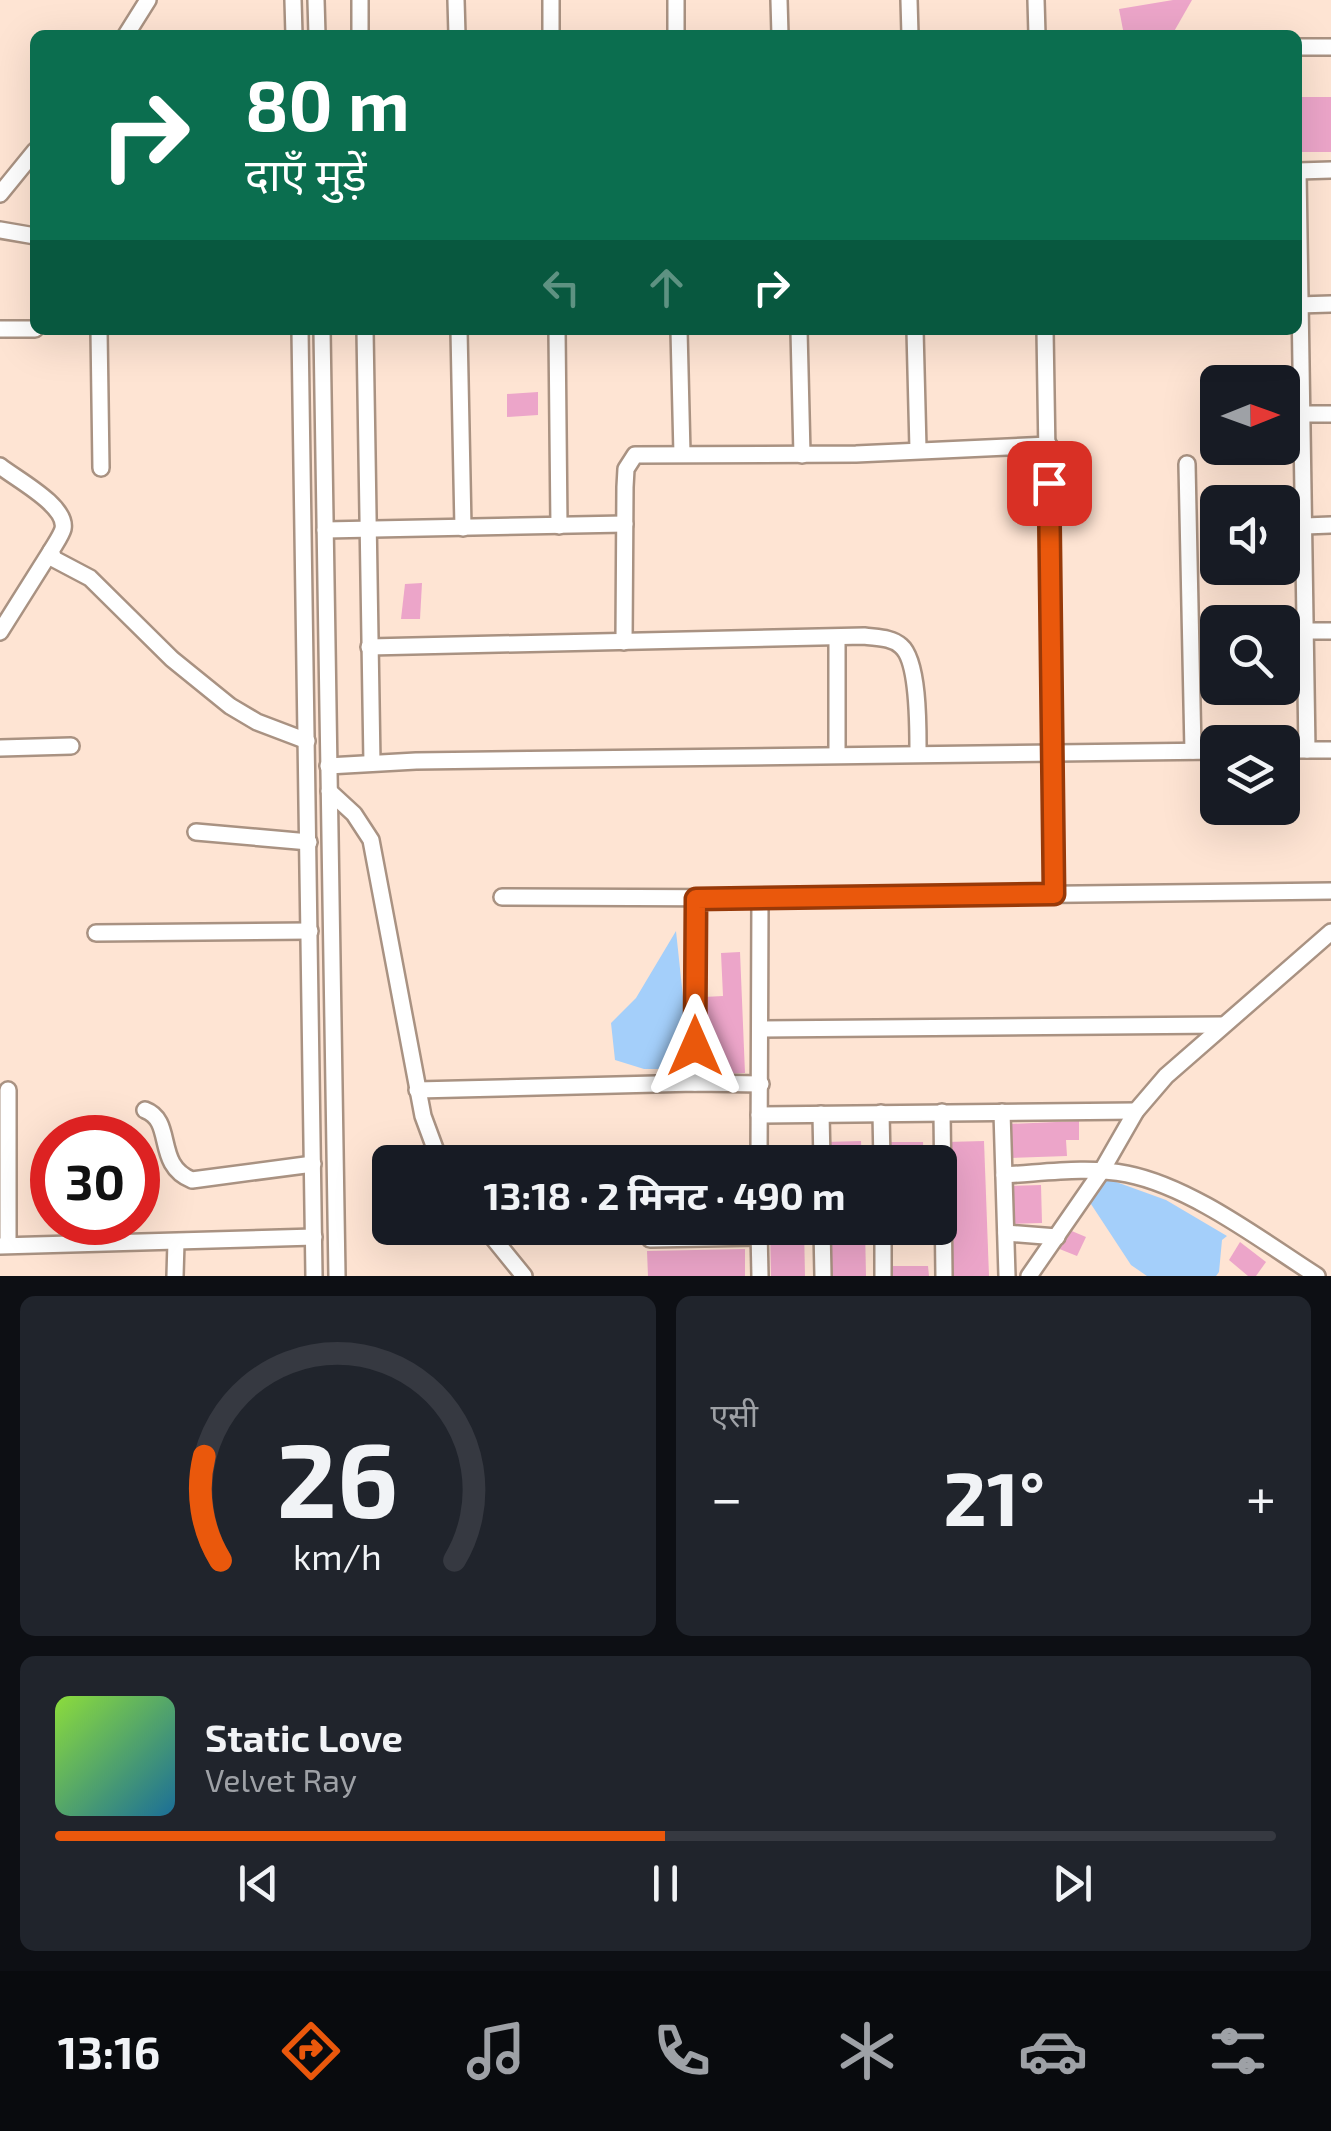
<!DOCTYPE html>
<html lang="hi">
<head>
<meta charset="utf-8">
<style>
	:root { --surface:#171b24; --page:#20242c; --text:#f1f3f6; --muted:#9ea1a6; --line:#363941; --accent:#ea580c }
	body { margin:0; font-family:"Exo 2","Noto Sans Devanagari",sans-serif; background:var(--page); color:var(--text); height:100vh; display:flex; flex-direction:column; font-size:38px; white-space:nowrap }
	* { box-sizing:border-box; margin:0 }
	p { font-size:32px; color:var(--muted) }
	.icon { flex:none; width:55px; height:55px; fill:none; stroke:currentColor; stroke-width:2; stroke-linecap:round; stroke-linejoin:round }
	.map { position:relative; height:1276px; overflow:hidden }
	.drawer { display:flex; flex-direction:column; gap:20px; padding:20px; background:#0d0f14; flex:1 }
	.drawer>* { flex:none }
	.guide { position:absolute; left:30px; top:30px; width:1272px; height:305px; border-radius:15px; box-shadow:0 10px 40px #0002; background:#0b6e4f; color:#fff; overflow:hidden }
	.needle { width:65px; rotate:89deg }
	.controls { position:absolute; left:1200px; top:365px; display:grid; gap:20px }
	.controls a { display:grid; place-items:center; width:100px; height:100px; border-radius:15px; background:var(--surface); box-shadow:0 10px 40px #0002; font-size:50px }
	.speed { position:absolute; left:30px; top:1115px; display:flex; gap:20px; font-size:50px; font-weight:700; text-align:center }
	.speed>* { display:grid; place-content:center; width:130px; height:130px; border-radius:50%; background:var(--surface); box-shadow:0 10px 40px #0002; line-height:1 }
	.speed .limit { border:15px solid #d22; background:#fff; color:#111 }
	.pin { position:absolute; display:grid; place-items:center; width:85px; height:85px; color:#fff; margin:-42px; border-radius:20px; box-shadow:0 5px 15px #0006 }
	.me { position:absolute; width:110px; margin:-55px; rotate:0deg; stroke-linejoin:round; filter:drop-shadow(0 0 8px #0008) }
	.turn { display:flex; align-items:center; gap:35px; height:210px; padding:0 50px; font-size:45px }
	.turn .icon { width:130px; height:130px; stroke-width:2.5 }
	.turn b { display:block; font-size:70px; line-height:85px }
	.lanes { display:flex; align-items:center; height:95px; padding:0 50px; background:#0003; justify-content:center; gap:50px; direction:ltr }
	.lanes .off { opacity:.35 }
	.big { font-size:75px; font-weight:700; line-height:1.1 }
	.drawer .tile { flex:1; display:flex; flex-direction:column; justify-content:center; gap:15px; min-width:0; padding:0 35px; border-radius:15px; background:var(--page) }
	.drawer .dial { align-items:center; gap:0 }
	.dial svg { height:260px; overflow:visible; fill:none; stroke:var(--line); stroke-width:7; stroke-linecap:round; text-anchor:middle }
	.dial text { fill:var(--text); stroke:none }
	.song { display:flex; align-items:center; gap:30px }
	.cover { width:120px; height:120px; border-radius:15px; background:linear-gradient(135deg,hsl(90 70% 55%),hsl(200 70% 35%)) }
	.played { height:10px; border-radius:5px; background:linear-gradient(90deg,var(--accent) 50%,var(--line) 50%) }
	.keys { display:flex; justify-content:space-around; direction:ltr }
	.heat { display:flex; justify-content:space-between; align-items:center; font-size:55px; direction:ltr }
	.drawer .tiles { flex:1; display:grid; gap:20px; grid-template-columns:1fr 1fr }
	.tile:last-child { grid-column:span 2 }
	.trip { position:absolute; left:372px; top:1145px; width:585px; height:100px; border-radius:15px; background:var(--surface); box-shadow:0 10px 40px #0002; font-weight:700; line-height:100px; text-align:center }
	.dock { display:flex; height:160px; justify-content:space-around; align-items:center; background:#090b0e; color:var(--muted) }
	.dock .icon { width:70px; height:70px }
	.dock .on { color:var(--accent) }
	.dock b { font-size:45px; color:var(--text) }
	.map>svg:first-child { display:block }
</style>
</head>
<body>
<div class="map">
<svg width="1331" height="1276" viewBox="0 0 1331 1276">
	<rect width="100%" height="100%" fill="#fee4d3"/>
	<!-- water -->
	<g fill="#a4cffa">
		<path d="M676 931 683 997 685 1069H644L615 1060 611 1023 636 998Z"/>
		<path d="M1108 1179 1166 1200 1227 1236 1222 1240 1219 1272 1216 1276H1147L1131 1265 1089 1201Z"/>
	</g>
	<!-- building -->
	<g fill="#eca5c9">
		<path d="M1173 0H1192L1172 35H1124L1119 9Z"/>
		<rect x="1298" y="97" width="33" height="55"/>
		<path d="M538 392V415L507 417V394Z"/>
		<path d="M422 583 420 619H401L405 584Z"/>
		<path d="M740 952 745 1073 706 1075 704 997 723 996 721 953Z"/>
		<path d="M1079 1121V1140H1066L1067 1156 1008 1158 1007 1124Z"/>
		<path d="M861 1141 862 1162H826L825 1142Z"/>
		<path d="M984 1141 989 1276H952L947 1142Z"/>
		<path d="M888 1142H923L924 1162H888Z"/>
		<path d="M802 1146 803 1162H768V1147Z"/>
		<path d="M1041 1185 1042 1223 1007 1224V1186Z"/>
		<path d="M770 1228H804L805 1276H771Z"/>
		<path d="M828 1228H865L866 1276H830Z"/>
		<path d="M1067 1229 1086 1237 1077 1256 1057 1248Z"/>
		<path d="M1240 1242 1266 1262 1256 1276H1248L1229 1260Z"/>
		<path d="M745 1249V1276H648L647 1251Z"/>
		<path d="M888 1266H928L929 1276H888Z"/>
	</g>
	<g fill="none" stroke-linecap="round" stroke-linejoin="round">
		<!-- minor casing -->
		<g stroke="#a99282" stroke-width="20">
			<g id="minor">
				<path d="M293 0 294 35"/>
				<path d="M316 0 317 35"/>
				<path d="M360 0V35"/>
				<path d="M456 0 457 35"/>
				<path d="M551 0V35"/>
				<path d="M676 0V35"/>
				<path d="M779 0 780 35"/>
				<path d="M909 0 910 35"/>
				<path d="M1036 0 1037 35"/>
				<path d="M126 35 148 0"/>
				<path d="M1298 47H1331"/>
				<path d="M1298 171 1307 750"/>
				<path d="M1298 171 1331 170"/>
				<path d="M0 194 35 151"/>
				<path d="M0 230 35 236"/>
				<path d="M1298 305 1331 304"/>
				<path d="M0 329H35"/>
				<path d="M99 330 101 468"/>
				<path d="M300 330 314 1276"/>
				<path d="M322 330 337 1276"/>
				<path d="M365 330 372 763"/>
				<path d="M459 330 463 528"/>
				<path d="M557 330 559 526"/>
				<path d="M679 330 682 454"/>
				<path d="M799 330 802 455"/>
				<path d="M915 330 918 449"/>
				<path d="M1045 330 1054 894"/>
				<path d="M1301 414H1331"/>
				<path d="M1187 464 1193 751"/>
				<path d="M0 466C16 479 68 506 63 529 61 536 55 544 51 551L54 559 90 578 172 659 230 706 257 722 307 741"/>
				<path d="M1305 526 1331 525"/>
				<path d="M325 530 625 524"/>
				<path d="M1306 631H1331"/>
				<path d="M0 632 51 551"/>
				<path d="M624 642 625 487 626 469 635 455 856 454 1049 445"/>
				<path d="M369 647 864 636C877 638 891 637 901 646 919 661 918 729 918 753"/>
				<path d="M0 748 71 746"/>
				<path d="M1282 750H1331"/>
				<path d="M837 755V638"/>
				<path d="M328 766 416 761 1218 751"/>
				<path d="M329 791 354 814 371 840 423 1116 440 1162"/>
				<path d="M196 832 309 842"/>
				<path d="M502 897 760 898 1331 891"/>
				<path d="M96 933 310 931"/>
				<path d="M760 1029 1223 1025"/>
				<path d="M695 1083 696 899"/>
				<path d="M8 1090V1245"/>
				<path d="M417 1090 695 1083 761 1084"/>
				<path d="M145 1110C175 1121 154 1165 192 1180L313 1164"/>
				<path d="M942 1112 944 1276"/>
				<path d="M1002 1112 1007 1276"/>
				<path d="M881 1113 882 1162"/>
				<path d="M821 1114 822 1162"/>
				<path d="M759 1115 1136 1111"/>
				<path d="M759 1162 760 898"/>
				<path d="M1004 1175C1043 1173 1088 1166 1127 1174 1192 1187 1262 1241 1317 1276"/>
				<path d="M485 1228 524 1276"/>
				<path d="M822 1228 823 1276"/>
				<path d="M883 1228V1276"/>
				<path d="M759 1231 760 1276"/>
				<path d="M1006 1233 1057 1237"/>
				<path d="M650 1239 759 1237"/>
				<path d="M0 1246 314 1237"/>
				<path d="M175 1276 176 1242"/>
				<path d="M1029 1276 1101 1172 1136 1111 1166 1076 1331 932"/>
			</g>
		</g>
		<!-- minor -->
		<use href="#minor" stroke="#fff" stroke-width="15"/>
	</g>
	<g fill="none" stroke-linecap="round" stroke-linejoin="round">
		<!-- route casing -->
		<g stroke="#983908" stroke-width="25">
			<path id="route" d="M695 1046 696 899 1054 894 1049 483"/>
		</g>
		<!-- route -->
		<use href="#route" stroke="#ea580c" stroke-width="18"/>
	</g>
</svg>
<div class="controls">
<a><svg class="needle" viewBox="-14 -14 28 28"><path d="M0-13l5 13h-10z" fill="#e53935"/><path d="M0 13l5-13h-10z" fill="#9ea1a6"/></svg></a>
<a><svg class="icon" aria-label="sound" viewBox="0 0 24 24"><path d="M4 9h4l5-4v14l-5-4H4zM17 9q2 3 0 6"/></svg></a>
<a><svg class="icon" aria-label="search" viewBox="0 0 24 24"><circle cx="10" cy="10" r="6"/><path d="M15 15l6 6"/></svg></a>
<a><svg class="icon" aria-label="layers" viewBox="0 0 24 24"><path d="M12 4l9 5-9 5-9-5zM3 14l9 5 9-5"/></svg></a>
</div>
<div class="speed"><div class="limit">30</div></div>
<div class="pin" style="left:1049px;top:483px;background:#d93025"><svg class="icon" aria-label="arrive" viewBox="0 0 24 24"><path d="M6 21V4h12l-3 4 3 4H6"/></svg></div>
<svg class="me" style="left:695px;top:1046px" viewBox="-20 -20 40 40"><path d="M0-17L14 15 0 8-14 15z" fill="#ea580c" stroke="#fff" stroke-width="4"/></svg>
<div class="trip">13:18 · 2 मिनट · 490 m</div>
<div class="guide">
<div class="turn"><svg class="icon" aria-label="right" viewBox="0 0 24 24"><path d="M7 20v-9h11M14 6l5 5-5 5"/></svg><div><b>80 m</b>दाएँ मुड़ें</div></div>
<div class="lanes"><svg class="icon off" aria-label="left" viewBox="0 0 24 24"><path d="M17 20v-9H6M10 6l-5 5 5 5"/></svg><svg class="icon off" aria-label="ahead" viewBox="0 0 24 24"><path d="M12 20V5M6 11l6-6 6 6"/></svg><svg class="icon" aria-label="right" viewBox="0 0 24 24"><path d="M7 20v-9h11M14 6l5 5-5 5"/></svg></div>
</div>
</div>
<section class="drawer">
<div class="tiles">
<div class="tile dial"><svg viewBox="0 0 100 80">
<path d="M14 69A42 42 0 1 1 86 69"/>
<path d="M14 69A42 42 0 0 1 9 37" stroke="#ea580c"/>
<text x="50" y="56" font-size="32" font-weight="700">26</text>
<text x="50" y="72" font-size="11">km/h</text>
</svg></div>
<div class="tile"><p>एसी</p>
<div class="heat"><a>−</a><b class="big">21°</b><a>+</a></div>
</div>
<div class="tile">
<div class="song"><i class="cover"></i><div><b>Static Love</b><p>Velvet Ray</p></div></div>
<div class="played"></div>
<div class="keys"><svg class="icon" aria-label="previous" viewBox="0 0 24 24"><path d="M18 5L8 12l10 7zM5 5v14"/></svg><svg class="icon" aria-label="pause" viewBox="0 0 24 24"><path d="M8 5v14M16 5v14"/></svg><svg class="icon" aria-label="next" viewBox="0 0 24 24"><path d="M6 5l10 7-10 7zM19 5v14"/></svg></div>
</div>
</div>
</section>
<nav class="dock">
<b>13:16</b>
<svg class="icon on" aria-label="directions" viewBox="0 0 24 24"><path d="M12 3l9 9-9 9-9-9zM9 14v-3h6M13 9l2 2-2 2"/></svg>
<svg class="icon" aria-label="music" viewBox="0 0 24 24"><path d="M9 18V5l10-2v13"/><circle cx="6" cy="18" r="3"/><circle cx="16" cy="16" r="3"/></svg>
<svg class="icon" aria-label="phone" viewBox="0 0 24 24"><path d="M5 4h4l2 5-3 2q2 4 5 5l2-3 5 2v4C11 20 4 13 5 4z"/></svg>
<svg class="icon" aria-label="climate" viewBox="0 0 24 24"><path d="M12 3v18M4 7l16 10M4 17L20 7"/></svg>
<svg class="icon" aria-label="car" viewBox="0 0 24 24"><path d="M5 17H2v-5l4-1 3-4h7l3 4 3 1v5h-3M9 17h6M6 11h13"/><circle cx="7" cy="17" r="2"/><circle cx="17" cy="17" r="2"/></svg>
<svg class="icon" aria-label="filters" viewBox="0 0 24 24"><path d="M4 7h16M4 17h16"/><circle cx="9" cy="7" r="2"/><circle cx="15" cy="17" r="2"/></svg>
</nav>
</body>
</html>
